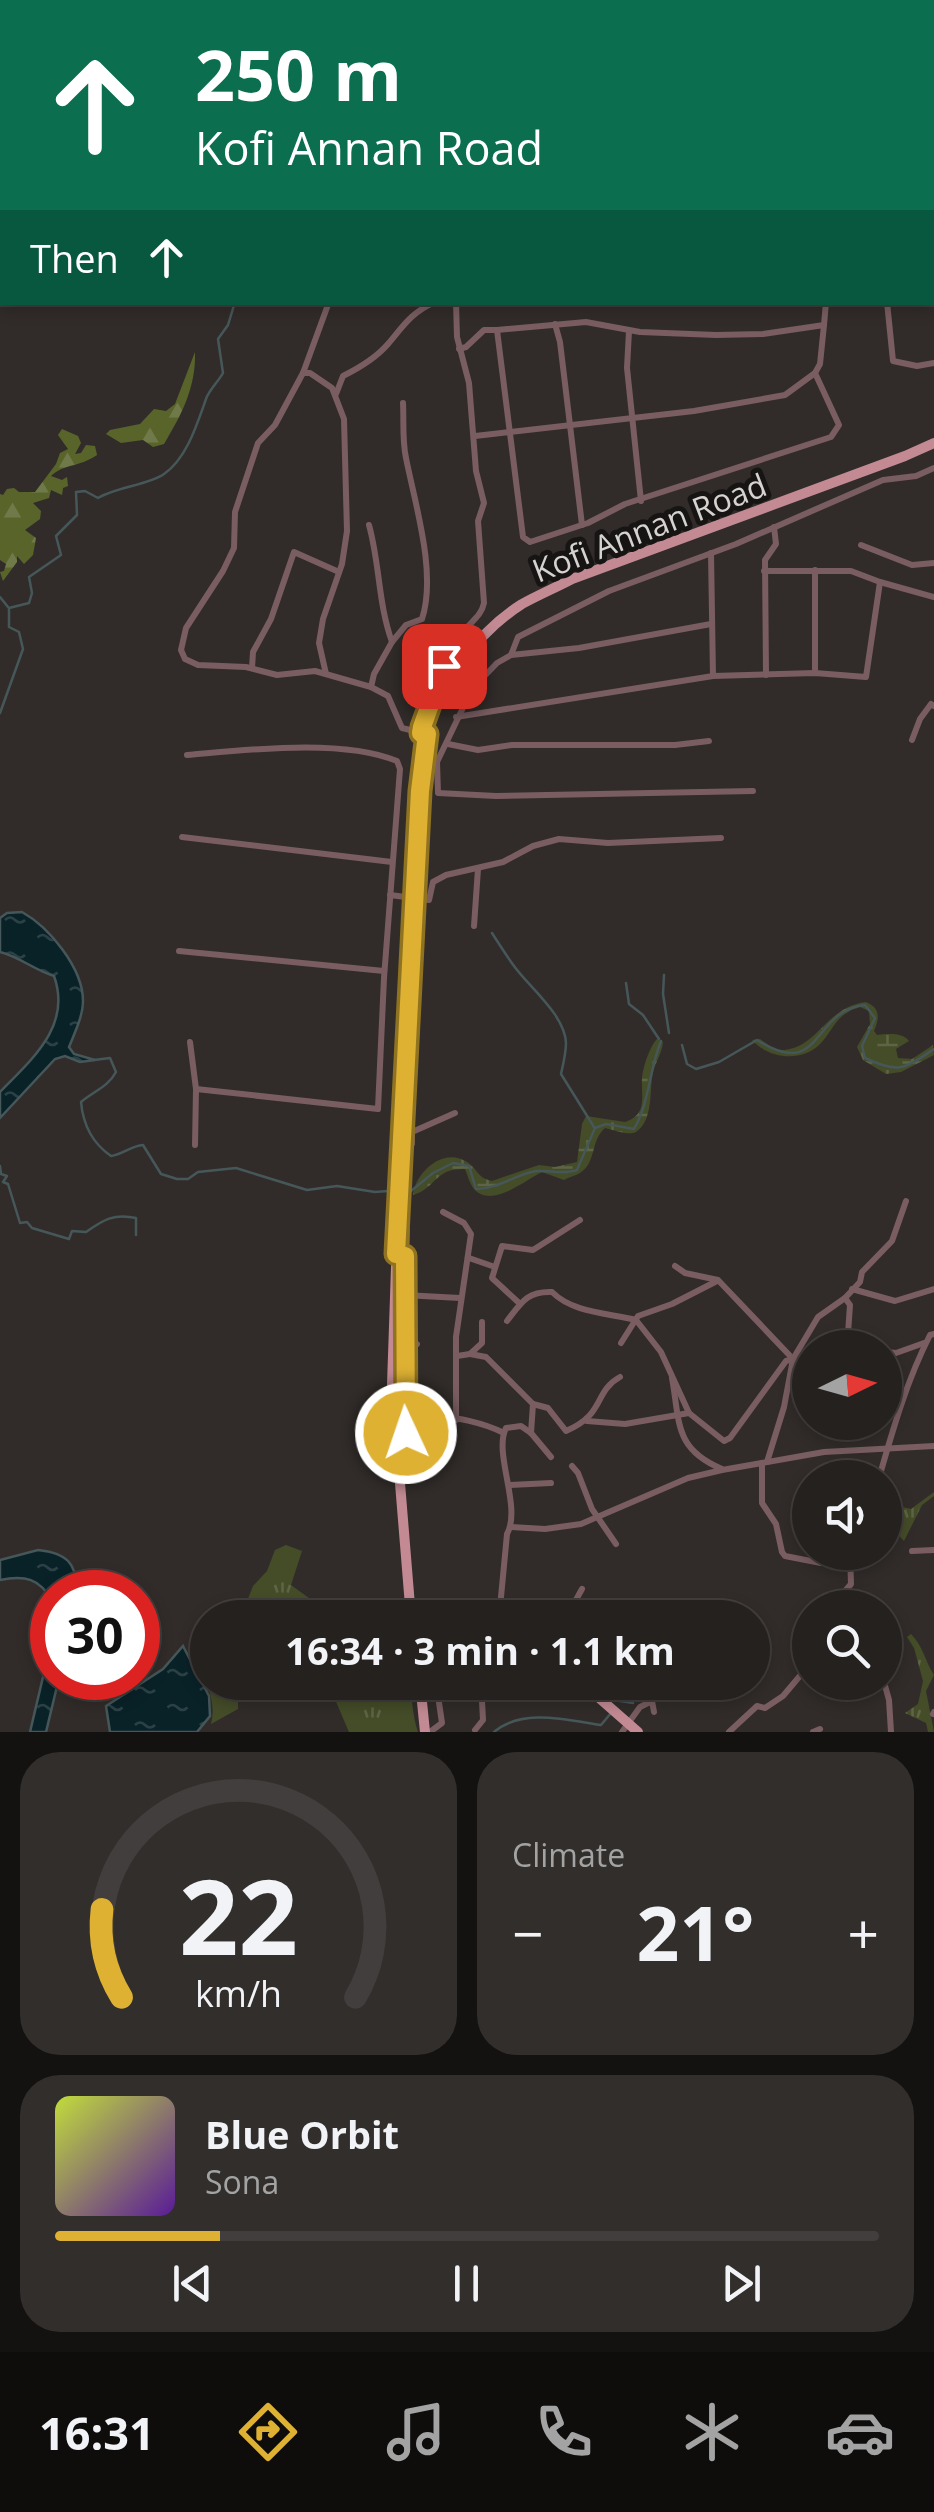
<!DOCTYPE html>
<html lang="en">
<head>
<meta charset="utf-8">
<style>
	:root { --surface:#25211f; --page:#312e2c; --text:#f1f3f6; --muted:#a3a3a4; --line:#423e3d; --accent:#deb133 }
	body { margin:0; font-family:"Open Sans",sans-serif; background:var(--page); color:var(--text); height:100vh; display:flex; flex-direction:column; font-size:38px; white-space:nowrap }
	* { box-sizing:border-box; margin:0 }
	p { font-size:32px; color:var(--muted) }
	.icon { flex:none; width:55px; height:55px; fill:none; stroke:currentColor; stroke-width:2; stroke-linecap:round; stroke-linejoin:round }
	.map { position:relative; height:1732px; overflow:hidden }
	.panel { display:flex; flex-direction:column; gap:20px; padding:20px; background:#141211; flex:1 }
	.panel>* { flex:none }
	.top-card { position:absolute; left:0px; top:0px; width:935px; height:305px; box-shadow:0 5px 15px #0003,0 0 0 2px var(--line); background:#0b6e4f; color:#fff; overflow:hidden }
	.needle { width:65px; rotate:85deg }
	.controls { position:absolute; left:792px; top:1330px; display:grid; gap:20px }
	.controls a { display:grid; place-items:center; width:110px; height:110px; border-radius:50%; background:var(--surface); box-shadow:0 5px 15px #0003,0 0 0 2px var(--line); font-size:50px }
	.speed { position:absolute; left:30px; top:1570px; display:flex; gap:20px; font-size:50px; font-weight:700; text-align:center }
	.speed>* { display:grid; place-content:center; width:130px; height:130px; border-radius:50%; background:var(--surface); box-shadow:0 5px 15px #0003,0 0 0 2px var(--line); line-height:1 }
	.speed .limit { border:15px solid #d22; background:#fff; color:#111 }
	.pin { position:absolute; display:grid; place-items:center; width:85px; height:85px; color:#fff; margin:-42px; border-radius:20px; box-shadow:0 5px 15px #0006 }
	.me { position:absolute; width:110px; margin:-55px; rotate:357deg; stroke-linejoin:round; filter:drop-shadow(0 0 8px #0008) }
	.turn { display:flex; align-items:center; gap:35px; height:210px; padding:0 30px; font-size:45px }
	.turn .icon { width:130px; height:130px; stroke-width:2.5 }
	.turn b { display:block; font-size:70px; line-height:85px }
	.then { display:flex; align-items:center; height:95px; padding:0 30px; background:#0003; gap:20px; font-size:38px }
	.big { font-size:75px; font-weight:700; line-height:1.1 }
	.panel .tile { flex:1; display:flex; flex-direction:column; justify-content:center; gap:15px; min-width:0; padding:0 35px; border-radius:40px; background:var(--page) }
	.panel .dial { align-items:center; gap:0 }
	.dial svg { height:260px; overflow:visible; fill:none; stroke:var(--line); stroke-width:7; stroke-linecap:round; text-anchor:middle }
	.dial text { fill:var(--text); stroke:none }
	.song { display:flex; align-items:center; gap:30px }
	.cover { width:120px; height:120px; border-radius:15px; background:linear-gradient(135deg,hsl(70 70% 55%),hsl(270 70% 35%)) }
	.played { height:10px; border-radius:5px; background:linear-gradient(90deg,var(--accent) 20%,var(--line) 20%) }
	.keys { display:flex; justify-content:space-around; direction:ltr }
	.heat { display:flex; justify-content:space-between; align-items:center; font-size:55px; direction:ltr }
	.panel .tiles { flex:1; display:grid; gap:20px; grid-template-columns:1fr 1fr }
	.tile:last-child { grid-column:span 2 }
	.trip { position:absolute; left:190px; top:1600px; width:580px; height:100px; border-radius:50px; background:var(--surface); box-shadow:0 5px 15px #0003,0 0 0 2px var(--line); font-weight:700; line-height:100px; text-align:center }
	.tab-bar { display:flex; height:160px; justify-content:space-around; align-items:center; background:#0f0d0c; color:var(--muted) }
	.tab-bar .icon { width:70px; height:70px }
	.tab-bar .on { color:var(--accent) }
	.tab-bar b { font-size:45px; color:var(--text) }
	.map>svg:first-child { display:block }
</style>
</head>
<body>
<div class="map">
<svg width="934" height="1732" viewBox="0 0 934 1732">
	<defs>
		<pattern id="grass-tufts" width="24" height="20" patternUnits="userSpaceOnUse" patternTransform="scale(2.5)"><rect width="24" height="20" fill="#444c28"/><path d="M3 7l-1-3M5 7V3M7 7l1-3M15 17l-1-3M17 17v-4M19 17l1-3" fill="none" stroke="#5e6546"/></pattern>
		<pattern id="forest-firs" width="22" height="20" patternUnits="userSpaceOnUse" patternTransform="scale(2.5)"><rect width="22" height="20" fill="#59642b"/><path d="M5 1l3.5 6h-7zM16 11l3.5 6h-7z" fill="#707949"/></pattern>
		<pattern id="wetland-marsh" width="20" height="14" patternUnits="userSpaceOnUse" patternTransform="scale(2.5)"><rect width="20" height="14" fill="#444c28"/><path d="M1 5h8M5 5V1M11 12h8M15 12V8" fill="none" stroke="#5e6546"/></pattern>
		<pattern id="water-ripples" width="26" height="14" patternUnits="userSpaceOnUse" patternTransform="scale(2.5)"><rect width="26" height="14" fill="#092228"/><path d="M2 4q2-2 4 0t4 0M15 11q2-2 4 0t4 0" fill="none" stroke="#2c4146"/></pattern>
	</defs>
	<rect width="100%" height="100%" fill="#312c29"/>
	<!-- grass -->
	<g fill="url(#grass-tufts)">
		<path d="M934 1492V1496L922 1505 904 1541 891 1527 902 1521V1507L911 1509Z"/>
		<path d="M286 1545 302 1551 291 1585 335 1617H241L253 1586 267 1571 275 1550Z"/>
		<path d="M911 1634C923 1646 925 1661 934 1675L926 1691 934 1732H928L926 1723 905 1713 918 1704 923 1681 914 1648 907 1637Z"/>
		<path d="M200 1637 207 1638 208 1682 260 1683 238 1696V1709L211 1724C218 1697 201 1672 189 1649V1642Z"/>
		<path d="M328 1683H409C413 1700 412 1715 418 1732H349Z"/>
	</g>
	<!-- forest -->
	<g fill="url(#forest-firs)">
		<path d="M195 352C196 387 182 414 164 444L153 447 143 440 121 443 106 434 110 430 140 424 154 409 166 411 175 404Z"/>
		<path d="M62 429 78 436 81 443 75 454 81 453 86 445 95 446 97 455C80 467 63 464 51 476L62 480 67 477 68 486 63 488 62 495 51 490 49 498 33 503 41 511 40 519 25 530 36 538 33 555 24 564 17 556V562L3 581 0 572 4 571 6 564 0 560V494L3 495 7 489 14 488 19 492H35L56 464 60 453 68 449 58 435Z"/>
	</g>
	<!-- wetland -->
	<g fill="url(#wetland-marsh)">
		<path d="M866 1002C880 1008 880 1017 874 1031L877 1035C888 1034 902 1032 909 1041L896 1049 898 1058 912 1059 933 1045 934 1055 901 1072 886 1074 863 1060 857 1047 870 1024 869 1011 860 1007C834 1015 835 1029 819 1045 800 1063 768 1058 752 1040L760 1039 775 1050C817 1054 823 1007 866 1002Z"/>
		<path d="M657 1039 663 1042C662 1053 656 1061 653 1072 649 1090 654 1120 636 1132 629 1136 614 1130 605 1128 590 1141 597 1162 580 1173 575 1176 569 1177 564 1180L542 1172C525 1180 493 1208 475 1190 470 1185 468 1176 465 1169 434 1168 437 1188 413 1195 415 1173 443 1146 467 1162 478 1169 477 1178 492 1181L539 1165 555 1167 577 1162 582 1124 586 1116 625 1122C648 1114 641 1097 642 1078 643 1067 650 1046 657 1039Z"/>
	</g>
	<!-- water -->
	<g fill="url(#water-ripples)" stroke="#46575a" stroke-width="2.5">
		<path d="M22 912C49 927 83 968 83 1001 83 1016 75 1032 69 1047L74 1054 95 1060 80 1062 65 1056 55 1059 0 1118V1092C32 1059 72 1026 54 976 34 970 20 957 0 952V918L7 913Z"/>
		<path d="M38 1550C66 1553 78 1563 76 1592H52V1602C41 1578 24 1575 0 1580V1560Z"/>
		<path d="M52 1639V1678H59L46 1732H30Z"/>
		<path d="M183 1646 209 1696 210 1716 197 1732H110L106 1706 163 1669Z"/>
	</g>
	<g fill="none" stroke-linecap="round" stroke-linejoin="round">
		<!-- stream -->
		<g stroke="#46575a" stroke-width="2.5">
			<path d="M123 0V2"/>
			<path d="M271 0 295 2"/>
			<path d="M867 0 868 2"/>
			<path d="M65 2 78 0"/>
			<path d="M126 2H134"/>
			<path d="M185 2 186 0"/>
			<path d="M252 2 259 0"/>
			<path d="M305 2 321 0"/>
			<path d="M932 108H934"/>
			<path d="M0 597 8 607"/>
			<path d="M0 713 23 649 19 632 9 627V608L29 603 32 593 29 577 61 555 56 536 77 515 76 492 85 491 98 498C116 487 149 485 164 474 187 458 197 424 206 399 209 390 218 382 223 373L218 339 228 325 235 302"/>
			<path d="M492 933C499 944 506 955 514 966 529 987 565 1015 566 1043 566 1053 563 1065 561 1074L594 1127"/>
			<path d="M664 975 663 994 669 1033"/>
			<path d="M626 983 629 1004 643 1015 659 1039"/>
			<path d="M682 1045 687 1064 696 1069 719 1062 757 1040C823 1082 811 1010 865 1005L875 1018 862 1046 865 1058C899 1074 904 1069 934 1049"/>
			<path d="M94 1060 110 1058 116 1072C108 1087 94 1091 81 1102 83 1124 92 1143 111 1156 123 1154 131 1146 143 1145L161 1174 177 1179H188L198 1172 236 1168 307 1190 337 1186 375 1192 388 1191"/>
			<path d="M0 1166 1 1174 7 1176 3 1182 8 1184 20 1223 27 1222 32 1228 69 1239 72 1231 86 1232C103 1220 114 1213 136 1218V1235"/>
			<path d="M411 1191 433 1173 453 1163 469 1166 476 1189C499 1189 515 1174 537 1171 551 1170 562 1175 577 1170L595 1128 606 1124 634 1129C650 1101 649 1070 661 1041"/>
			<path d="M620 1701 633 1703"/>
			<path d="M494 1732C522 1708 567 1720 601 1725L611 1713"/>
		</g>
		<!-- minor -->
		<g stroke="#795d61" stroke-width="6">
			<path d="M329 0V2"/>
			<path d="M475 0V2"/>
			<path d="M571 0 572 2"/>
			<path d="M660 0V2"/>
			<path d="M711 0 712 2"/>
			<path d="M759 0 760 2"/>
			<path d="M812 0 813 2"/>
			<path d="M906 0 908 2"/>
			<path d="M892 2 895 0"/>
			<path d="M932 26 934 27"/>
			<path d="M932 142H934"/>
			<path d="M932 203H934"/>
			<path d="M932 241H934"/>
			<path d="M932 278 934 277"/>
			<path d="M329 302 303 373 275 425 258 443 235 512 234 548 223 571 186 628 181 650 185 659 198 665 246 667 277 675 315 671 371 687 388 696 402 728 427 734"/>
			<path d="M887 302 893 361 917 366 934 363"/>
			<path d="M555 324 560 342 582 525"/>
			<path d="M629 331 627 368 641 501"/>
			<path d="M459 349 466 347 484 330H497"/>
			<path d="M303 373H310L332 388 344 419 347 531 342 564 323 619 319 643 326 674"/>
			<path d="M815 373 839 425 831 437 625 504 588 523 530 542 523 537 497 330 586 322 640 332 716 335 763 334 824 325 826 302"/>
			<path d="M336 394 343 376C359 368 376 358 388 344 404 325 412 312 435 302"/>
			<path d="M475 436 694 411 785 395 815 373 820 364 824 325"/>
			<path d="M369 525C380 565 378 603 392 642L374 674 371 687"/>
			<path d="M861 545 912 565 934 563"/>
			<path d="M711 553 713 676"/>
			<path d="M815 570V673"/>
			<path d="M880 582 934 597"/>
			<path d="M392 642 406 625 422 619C437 573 415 504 406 458 402 440 404 421 403 403"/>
			<path d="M511 655 579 648 711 624"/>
			<path d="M252 668 253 652 271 619 294 552 339 572"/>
			<path d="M766 675 765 560 776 544 774 527"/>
			<path d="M456 717 713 676 815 673 866 677 880 582 851 571H764"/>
			<path d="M421 733C423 699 444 664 461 635 468 623 481 618 484 603L478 521 484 503 476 471 469 383 457 337 456 302"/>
			<path d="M912 740 920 719 931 704 934 706"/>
			<path d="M448 744 478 750 512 745H675L709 741"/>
			<path d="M187 755C246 750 342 738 397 761L400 769 384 978 378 1109 196 1089"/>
			<path d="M424 761 437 762 472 689 497 663 511 655 518 637 609 591 736 544 883 480 916 476 934 468"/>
			<path d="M437 762 438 793 496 796 753 791"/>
			<path d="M182 837 392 862"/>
			<path d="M390 895 429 900 433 882 446 875 503 862 533 846 559 839 608 843 721 838"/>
			<path d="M474 926 478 869"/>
			<path d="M179 951 384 971"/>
			<path d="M190 1042 196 1089 195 1145"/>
			<path d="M400 1150 412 1144V1132L455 1113"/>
			<path d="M443 1212 464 1223 471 1234 456 1337V1420"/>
			<path d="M407 1230 404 1340 417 1344"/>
			<path d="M469 1258 495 1267"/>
			<path d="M675 1266 685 1273 718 1280 793 1359 810 1372"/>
			<path d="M852 1289 895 1301 934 1289"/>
			<path d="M404 1295 460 1298"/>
			<path d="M845 1298 850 1305 847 1348"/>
			<path d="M518 1302 492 1278 502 1246 533 1250 580 1220"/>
			<path d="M507 1321C521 1303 527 1291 552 1292 573 1313 608 1313 636 1320L661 1352 689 1413"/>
			<path d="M404 1340 406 1433"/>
			<path d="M621 1343 638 1316 672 1304 717 1281"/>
			<path d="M887 1352 896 1353 924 1343"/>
			<path d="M470 1354 486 1357 533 1404 531 1433"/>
			<path d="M457 1356 470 1354 482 1343V1322"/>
			<path d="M672 1378C680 1422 674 1449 722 1469"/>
			<path d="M533 1404 548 1408 566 1431C606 1414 593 1392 620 1377"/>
			<path d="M587 1421 625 1424 689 1413 724 1441 730 1438 786 1361 793 1359"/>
			<path d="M396 1435C411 1432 420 1427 434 1420 450 1413 488 1425 504 1433"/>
			<path d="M767 1462 784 1407 793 1359 818 1317 845 1298 860 1282 862 1272 892 1241 906 1201"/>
			<path d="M762 1463V1503L776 1524 782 1552 785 1556 821 1563 838 1552"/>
			<path d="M572 1466 578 1473 592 1509 616 1544"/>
			<path d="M879 1478C893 1429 907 1380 930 1335L934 1334"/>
			<path d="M510 1485 551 1483"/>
			<path d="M511 1527 545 1529 581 1524 688 1478 722 1470 824 1452 934 1446"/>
			<path d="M912 1551 934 1550"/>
			<path d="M836 1602 851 1584 850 1552"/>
			<path d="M499 1618 507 1534C522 1507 493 1453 506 1428L521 1426 531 1433 551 1457"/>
			<path d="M566 1618 582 1589"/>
			<path d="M884 1682 889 1700 891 1732"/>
			<path d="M933 1714 934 1712"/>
			<path d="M475 1730 483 1720 481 1682"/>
			<path d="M430 1732 442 1723 436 1682"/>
			<path d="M622 1732 640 1707 652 1701 654 1712"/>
			<path d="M729 1732 757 1706 765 1708 783 1696 810 1664"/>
			<path d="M813 1732 820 1729"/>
		</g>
		<!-- major -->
		<g stroke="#c38a94" stroke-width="10">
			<path d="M932 213H934"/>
			<path d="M0 281H2"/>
			<path d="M411 1618 392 1385 400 1150 420 791C422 773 423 754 427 736 438 685 478 632 522 604 538 595 555 588 572 579L905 456 934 443"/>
			<path d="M420 1682 425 1732"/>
			<path d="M581 1682 638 1732"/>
		</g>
	</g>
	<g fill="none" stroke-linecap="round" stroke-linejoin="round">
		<!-- route casing -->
		<g stroke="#907321" stroke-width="25">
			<path id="route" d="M406 1433 405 1256 396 1254 420 791 427 734 421 733 422 727 444 666"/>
		</g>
		<!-- route -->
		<use href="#route" stroke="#deb133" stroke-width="18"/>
	</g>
	<g text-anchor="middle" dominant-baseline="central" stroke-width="10" stroke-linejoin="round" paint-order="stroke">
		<!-- street labels -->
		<g font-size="32" fill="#d5d2d0" stroke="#171514">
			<text transform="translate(649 527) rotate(-21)">Kofi Annan Road</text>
		</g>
	</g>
</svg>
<div class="controls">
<a><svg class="needle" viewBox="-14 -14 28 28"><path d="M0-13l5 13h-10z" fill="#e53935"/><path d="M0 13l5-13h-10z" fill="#a3a3a4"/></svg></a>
<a><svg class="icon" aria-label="sound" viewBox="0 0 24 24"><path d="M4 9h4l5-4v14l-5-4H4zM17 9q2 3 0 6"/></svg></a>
<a><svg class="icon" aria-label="search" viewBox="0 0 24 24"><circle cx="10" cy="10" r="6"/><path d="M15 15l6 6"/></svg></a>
</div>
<div class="speed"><div class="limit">30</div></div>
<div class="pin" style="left:444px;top:666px;background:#d93025"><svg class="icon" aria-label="arrive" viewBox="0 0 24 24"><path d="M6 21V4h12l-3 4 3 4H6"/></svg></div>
<svg class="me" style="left:406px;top:1433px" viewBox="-20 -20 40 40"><circle r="17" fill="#deb133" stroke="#fff" stroke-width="3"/><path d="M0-11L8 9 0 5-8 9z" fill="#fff"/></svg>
<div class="trip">16:34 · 3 min · 1.1 km</div>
<div class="top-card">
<div class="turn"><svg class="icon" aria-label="ahead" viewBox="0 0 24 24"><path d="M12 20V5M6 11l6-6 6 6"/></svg><div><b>250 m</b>Kofi Annan Road</div></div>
<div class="then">Then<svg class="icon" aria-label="ahead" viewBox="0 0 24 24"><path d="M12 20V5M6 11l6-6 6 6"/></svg></div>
</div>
</div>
<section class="panel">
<div class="tiles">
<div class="tile dial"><svg viewBox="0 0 100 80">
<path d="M14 69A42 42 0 1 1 86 69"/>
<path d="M14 69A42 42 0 0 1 8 42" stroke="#deb133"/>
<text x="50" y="56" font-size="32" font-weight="700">22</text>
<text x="50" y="72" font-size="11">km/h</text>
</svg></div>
<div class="tile"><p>Climate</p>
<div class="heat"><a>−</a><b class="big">21°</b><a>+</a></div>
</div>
<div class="tile">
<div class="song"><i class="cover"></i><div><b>Blue Orbit</b><p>Sona</p></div></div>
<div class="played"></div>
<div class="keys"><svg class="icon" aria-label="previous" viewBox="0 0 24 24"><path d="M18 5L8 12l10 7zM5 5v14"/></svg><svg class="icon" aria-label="pause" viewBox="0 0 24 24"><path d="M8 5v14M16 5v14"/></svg><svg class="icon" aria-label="next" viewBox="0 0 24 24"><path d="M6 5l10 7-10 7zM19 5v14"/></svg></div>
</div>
</div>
</section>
<nav class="tab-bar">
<b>16:31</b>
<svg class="icon on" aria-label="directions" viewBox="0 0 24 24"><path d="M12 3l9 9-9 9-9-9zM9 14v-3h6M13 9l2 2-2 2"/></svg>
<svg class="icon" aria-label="music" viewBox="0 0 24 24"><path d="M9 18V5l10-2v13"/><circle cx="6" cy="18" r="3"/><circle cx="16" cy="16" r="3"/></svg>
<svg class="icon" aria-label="phone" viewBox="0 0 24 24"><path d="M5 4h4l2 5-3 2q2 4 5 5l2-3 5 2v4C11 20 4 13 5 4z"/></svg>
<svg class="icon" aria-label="climate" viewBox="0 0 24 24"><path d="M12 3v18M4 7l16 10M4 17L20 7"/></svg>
<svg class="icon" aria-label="car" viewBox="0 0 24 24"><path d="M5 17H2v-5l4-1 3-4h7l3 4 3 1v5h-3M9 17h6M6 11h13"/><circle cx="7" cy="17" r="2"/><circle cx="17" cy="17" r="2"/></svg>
</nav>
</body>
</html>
